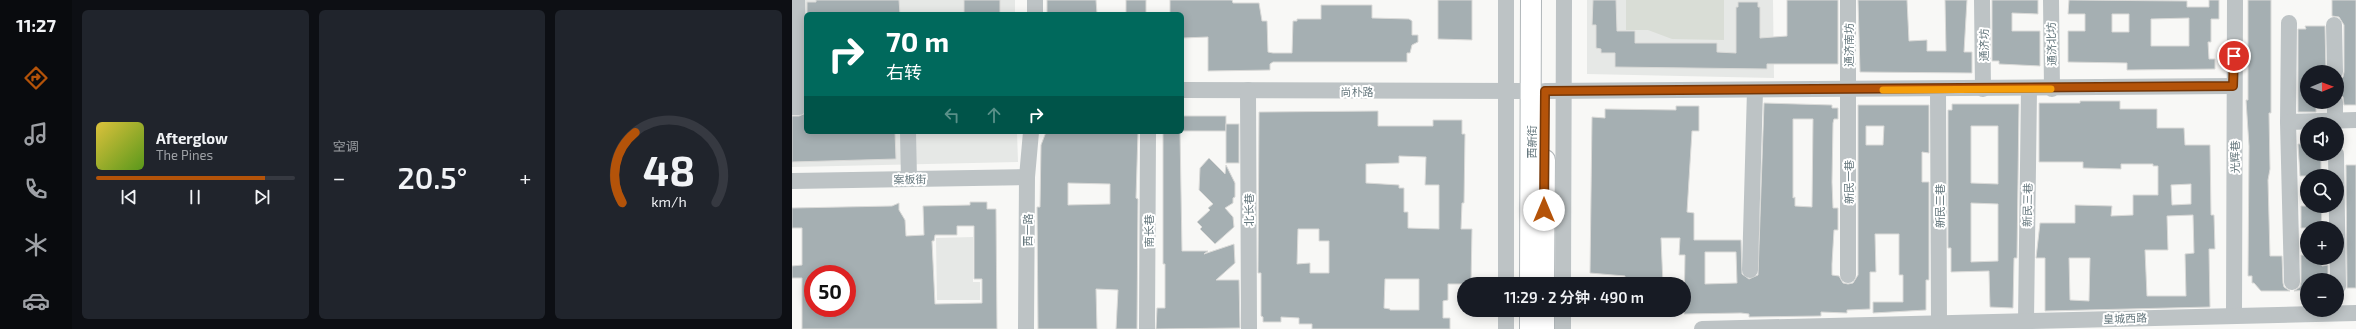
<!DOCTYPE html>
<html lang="zh">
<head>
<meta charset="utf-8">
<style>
	:root { --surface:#171b24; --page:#20242c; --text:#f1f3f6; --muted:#9ea1a6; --line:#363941; --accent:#b45309 }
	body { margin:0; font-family:"Exo 2","Noto Sans SC",sans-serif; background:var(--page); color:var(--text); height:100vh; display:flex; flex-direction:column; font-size:15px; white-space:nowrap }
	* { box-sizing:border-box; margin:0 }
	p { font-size:13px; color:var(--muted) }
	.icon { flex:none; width:22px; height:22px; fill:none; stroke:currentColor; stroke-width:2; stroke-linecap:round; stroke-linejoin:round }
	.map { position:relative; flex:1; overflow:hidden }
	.details { display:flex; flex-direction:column; gap:10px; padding:10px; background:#0d0f14; width:720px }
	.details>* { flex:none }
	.top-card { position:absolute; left:12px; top:12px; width:380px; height:122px; border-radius:6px; box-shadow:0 2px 10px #0003; background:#00695c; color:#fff; overflow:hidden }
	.needle { width:26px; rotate:89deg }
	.fabs { position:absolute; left:1508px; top:65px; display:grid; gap:8px }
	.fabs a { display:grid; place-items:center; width:44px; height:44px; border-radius:50%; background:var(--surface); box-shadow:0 2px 10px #0003; font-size:20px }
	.speed { position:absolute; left:12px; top:265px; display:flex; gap:8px; font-size:20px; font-weight:700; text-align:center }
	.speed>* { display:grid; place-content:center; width:52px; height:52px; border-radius:50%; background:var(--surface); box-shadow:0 2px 10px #0003; line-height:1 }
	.speed .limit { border:6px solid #d22; background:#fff; color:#111 }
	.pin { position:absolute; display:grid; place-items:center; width:34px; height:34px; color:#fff; margin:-17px; border:2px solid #fff; border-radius:50%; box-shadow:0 1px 4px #0007 }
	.me { position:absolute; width:44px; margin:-22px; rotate:0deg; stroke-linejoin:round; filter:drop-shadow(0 0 3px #0008) }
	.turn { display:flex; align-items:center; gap:14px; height:84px; padding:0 16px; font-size:18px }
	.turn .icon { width:52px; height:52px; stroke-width:2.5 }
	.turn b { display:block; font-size:28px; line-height:34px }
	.lanes { display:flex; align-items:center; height:38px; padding:0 16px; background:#0003; justify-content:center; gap:20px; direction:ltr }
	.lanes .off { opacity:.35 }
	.big { font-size:30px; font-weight:600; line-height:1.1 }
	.details .card { flex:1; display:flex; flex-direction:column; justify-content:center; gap:6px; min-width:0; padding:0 14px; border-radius:6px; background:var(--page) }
	.details .dial { align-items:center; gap:0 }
	.dial svg { height:104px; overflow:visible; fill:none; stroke:var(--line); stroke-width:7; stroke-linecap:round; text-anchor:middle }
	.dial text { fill:var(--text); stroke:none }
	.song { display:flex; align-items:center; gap:12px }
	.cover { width:48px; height:48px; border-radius:6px; background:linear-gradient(135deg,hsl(50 70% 55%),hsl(90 70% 35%)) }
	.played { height:4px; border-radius:2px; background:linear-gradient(90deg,var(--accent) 85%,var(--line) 85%) }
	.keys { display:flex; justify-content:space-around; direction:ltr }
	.heat { display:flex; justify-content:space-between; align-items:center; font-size:22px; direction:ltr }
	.details .tiles { flex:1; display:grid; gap:10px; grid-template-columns:repeat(3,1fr) }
	.trip { position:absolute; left:665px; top:277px; width:234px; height:40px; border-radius:20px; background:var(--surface); box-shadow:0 2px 10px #0003; font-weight:600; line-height:40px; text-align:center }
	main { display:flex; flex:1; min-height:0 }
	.tabs { display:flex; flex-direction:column; width:72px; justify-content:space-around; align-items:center; background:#090b0e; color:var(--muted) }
	.tabs .icon { width:28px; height:28px }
	.tabs .current { color:var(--accent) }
	.tabs b { font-size:18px; color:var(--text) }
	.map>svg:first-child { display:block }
</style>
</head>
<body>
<main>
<nav class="tabs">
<b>11:27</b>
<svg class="icon current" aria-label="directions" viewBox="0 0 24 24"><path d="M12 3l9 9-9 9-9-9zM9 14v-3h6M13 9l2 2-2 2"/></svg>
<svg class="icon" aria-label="music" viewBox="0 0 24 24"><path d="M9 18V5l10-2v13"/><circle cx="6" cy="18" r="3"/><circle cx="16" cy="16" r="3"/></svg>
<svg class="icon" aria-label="phone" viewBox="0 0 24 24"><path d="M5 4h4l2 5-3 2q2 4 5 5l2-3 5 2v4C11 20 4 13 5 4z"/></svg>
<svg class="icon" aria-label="climate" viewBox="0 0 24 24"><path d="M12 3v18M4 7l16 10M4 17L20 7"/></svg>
<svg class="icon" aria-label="car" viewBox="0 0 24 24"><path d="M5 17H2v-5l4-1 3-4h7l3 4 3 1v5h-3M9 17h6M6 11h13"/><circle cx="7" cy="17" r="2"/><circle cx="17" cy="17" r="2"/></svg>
</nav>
<section class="details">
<div class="tiles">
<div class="card">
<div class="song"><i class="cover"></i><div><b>Afterglow</b><p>The Pines</p></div></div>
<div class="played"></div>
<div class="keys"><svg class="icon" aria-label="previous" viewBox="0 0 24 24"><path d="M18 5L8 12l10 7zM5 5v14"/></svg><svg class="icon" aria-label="pause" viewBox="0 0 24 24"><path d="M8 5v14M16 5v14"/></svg><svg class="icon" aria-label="next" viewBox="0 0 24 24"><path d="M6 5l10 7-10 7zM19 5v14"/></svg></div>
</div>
<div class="card"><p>空调</p>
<div class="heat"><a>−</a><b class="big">20.5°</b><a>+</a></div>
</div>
<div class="card dial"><svg viewBox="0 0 100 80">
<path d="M14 69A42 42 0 1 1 86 69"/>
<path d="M14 69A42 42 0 0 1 24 15" stroke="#b45309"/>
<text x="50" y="56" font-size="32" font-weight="700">48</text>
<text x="50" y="72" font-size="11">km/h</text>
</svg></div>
</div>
</section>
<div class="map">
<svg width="1564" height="329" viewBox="0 0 1564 329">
	<rect width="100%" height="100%" fill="#f8f8f6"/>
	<!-- built -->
	<g fill="#e6e8e6">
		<path d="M0 0H223V14H14V132H225L226 162 0 167Z"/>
		<path d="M795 0H981L982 78 795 74Z"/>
		<path d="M181 237V282H188V300H145L144 238Z"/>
	</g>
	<!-- green -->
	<path fill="#d9ddd6" d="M834 0H932V40L880 39 856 30H834Z"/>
	<!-- building -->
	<g fill="#a5afb2" stroke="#dadad8" fill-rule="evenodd">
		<path d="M24 0H107L108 14H15V2H24Z"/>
		<rect x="172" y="0" width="36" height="14"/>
		<path d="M255 0H304L305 14H255Z"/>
		<rect x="334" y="0" width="20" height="14"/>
		<path d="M378 0H440L441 3H467L470 21H475L476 52 481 53H500L501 21H505V19H529V5H580V18L617 19 620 21V35H626V42L620 45 618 53H615V62H481L478 64V70L416 71V37L390 38V14H378Z"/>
		<path d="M646 0H680V40L646 39Z"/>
		<path d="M801 0H824L825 31H843V43H925V52L944 53V7H946V2H966V7H968V38L995 36V0H1046V64H975V69L823 67V53H809V49L804 48V25H800Z"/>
		<path d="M1066 0H1115L1117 41 1135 40V51H1154L1153 0H1175L1172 52H1180V73L1068 72Z"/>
		<path d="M1200 0H1246V14L1220 13V31H1248V66L1207 64V61H1200Z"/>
		<path d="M1277 0 1395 1V7H1417V0H1427V19H1419V42H1416L1417 59H1423V69L1335 70V63L1276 62V31H1293V14H1276ZM1320 14H1337V32H1320ZM1397 18V46H1359V19Z"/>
		<path d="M1456 0H1479V113H1477L1478 169 1476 180 1478 256H1490L1491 283 1492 287 1498 291H1469L1462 283H1460V276H1456L1457 146 1454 100H1456Z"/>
		<path d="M1540 0H1564V105H1552L1551 97 1545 93V81L1551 77 1552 72V25L1547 17 1540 16Z"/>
		<path d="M1513 26H1533L1534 72H1515V102H1524V112H1506V29H1514Z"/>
		<path d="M1288 101H1328V109H1365V128H1392L1393 145H1418L1419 215H1422L1423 249H1417L1418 307 1253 311V258H1244L1248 223H1283V205L1320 206 1319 216 1341 215V195H1366V166H1361V164H1329V169L1291 168V162H1247V103H1288ZM1399 184V204L1380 205 1379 185ZM1401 215 1402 253 1393 254 1394 296H1355L1353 250H1376L1375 216ZM1277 258H1298L1297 301 1278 300Z"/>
		<path d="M972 103 1040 105V108H1046V119H1042L1041 123 1040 182 1041 208H1046V230H1042L1040 264V275L1047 276 1051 283 1056 284 1061 283 1066 275V105H1137V153L1130 152V182H1137V280H1134V310L1081 313V302H1111V275H1107V234H1083L1084 272H1078V309L1055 310V313L1029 312V316L957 317V314L949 313 892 314 893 255H887L888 238H869L871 284H833V276L798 273 800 117 813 118V109L884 110V106H907V131H900L895 212 902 213V240H949L950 274 957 279 966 275ZM1001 119H1021L1020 207 1003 206V197L1001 198ZM1074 126H1092L1091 145H1074ZM913 252H944L945 283 913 284Z"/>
		<path d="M1160 104H1227L1225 258H1222L1221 308 1198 307 1197 271 1159 272V248H1156V110H1160ZM1179 126H1206V184L1179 183ZM1179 203 1206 204V261L1179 262Z"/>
		<path d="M586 111V126H641V120H670V134H673L672 203H670L669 229H680L679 284H656V300L651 301V318H658V329H520V324H507V318L489 317V322H471V317L469 316V273H466L467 112ZM607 156 634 157 633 185H647V229L616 228V212H612V188H607V185L574 183V164L607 163ZM506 229H527V241H537V273H518V263L505 264ZM593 279H627V310H598V309L592 308Z"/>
		<path d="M14 113V132H103L104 159 0 162V116H7Z"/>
		<rect x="390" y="116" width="44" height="15"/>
		<rect x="434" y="124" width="13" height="39"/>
		<path d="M254 132H346L344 198 346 199 345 329H324L326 290 304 289 305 329H246L245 207H248L249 145ZM276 183 318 184V204L276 205Z"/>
		<path d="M371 132H388L390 251H416L412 254 442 244 443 263 424 280H447L448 328 364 329 365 308H373V264H371Z"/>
		<path d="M1506 144H1515V154L1529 155V176H1508Z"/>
		<path d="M417 158 433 174 434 165 443 183V197L441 198V203L433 208 441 217 442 227 423 244 408 229 410 227 405 222 418 210 416 208 421 204 407 190 408 168Z"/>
		<path d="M1554 165H1564V288H1555Z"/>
		<path d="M178 202H195V209H204L205 329H10V278H0V266L10 265V228H0V208L100 206 107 203V210L113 220 114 236 132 235 131 206 178 205ZM165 226H182V279H190V303L143 304 140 241H142L143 235H165ZM21 274H55V308H21Z"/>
		<path d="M1509 206H1530L1529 228H1509Z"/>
		<path d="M1509 255H1515V258H1530V266L1536 265V280H1515V290L1502 291 1508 287 1509 282Z"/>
	</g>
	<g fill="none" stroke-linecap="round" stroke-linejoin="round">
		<!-- major casing -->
		<g stroke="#b1b7ba" stroke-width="22">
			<g id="major">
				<path d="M738 284 739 0"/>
				<path d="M752 284 753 160"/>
				<path d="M738 329V310"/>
				<path d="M752 329V310"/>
			</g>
		</g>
		<!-- minor -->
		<g stroke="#bdc3c5" stroke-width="16">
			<path d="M243 0V14"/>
			<path d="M1056 0V275"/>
			<path d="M1190 0 1191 89"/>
			<path d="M1259 0 1260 89"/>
			<path d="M1497 23 1496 122 1500 282"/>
			<path d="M1542 25 1543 72"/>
			<path d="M1146 89 1147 322"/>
			<path d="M390 90 739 91"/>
			<path d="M456 90 457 329"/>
			<path d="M753 91 1441 86"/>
			<path d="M1543 102V124"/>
			<path d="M0 107H7L5 0"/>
			<path d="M1496 122 1564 120"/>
			<path d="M116 132 117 179"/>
			<path d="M1544 154 1546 286"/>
			<path d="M0 181 235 177"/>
			<path d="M958 270 963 90"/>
			<path d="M714 284V0"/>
			<path d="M771 284 772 0"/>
			<path d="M771 310V329"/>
			<path d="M1442 315 1443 0"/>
			<path d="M1234 321 1237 89"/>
			<path d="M234 329 235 177 239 132"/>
			<path d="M355 329 356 132"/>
			<path d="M714 329V310"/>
			<path d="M910 329 1564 313"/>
		</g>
		<!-- major -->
		<use href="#major" stroke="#fff" stroke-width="20"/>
	</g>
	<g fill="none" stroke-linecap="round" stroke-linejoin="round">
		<!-- route casing -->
		<g stroke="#753606" stroke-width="10">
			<path id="route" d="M752 210 753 91 1441 86 1442 56"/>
		</g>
		<!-- route -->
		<use href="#route" stroke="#b45309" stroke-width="7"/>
		<!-- slow -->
		<path stroke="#f59e0b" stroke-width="7" d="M1091 90 1259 89"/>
	</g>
	<g text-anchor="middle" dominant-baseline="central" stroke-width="4" stroke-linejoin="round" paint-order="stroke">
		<!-- street labels -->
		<g font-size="11" fill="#66787e" stroke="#fff">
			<text transform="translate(1259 44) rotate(-91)">通济北坊</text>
			<text transform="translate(1056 45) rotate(-90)">通济南坊</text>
			<text transform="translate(1191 45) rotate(-90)">通济坊</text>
			<text x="565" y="91">尚朴路</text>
			<text transform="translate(739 142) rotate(-90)">西新街</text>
			<text transform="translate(1442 157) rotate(-90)">光辉巷</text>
			<text transform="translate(118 179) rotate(-1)">案板街</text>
			<text transform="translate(1056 182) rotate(-90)">新民一巷</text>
			<text transform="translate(1235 205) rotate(-89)">新民三巷</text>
			<text transform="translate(1147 206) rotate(-90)">新民二巷</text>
			<text transform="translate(456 210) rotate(-90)">北长巷</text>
			<text transform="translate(235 230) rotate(-90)">西一路</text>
			<text transform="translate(356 231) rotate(-90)">南长巷</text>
			<text transform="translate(1333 318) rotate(-2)">皇城西路</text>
		</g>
	</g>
</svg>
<div class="fabs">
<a><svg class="needle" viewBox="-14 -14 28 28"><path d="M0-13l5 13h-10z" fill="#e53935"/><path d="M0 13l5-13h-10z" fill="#9ea1a6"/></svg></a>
<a><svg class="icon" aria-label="sound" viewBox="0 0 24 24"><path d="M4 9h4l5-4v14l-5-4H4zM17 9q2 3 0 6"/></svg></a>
<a><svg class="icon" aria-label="search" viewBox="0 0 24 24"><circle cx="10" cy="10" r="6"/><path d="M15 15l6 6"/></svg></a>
<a>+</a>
<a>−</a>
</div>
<div class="speed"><div class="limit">50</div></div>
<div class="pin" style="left:1442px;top:56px;background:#d93025"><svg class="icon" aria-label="arrive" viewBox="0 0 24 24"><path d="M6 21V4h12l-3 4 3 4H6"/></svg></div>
<svg class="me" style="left:752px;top:210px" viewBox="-20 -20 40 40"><circle r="19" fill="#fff"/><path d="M0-13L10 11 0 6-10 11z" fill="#b45309"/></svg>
<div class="trip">11:29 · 2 分钟 · 490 m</div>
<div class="top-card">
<div class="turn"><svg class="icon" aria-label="right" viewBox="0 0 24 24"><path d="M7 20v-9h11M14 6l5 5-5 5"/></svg><div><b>70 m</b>右转</div></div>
<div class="lanes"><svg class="icon off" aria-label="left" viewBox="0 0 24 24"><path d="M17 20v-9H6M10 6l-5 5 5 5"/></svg><svg class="icon off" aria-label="ahead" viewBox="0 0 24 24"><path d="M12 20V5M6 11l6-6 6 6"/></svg><svg class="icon" aria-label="right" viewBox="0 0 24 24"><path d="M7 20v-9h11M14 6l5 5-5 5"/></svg></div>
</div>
</div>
</main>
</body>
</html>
